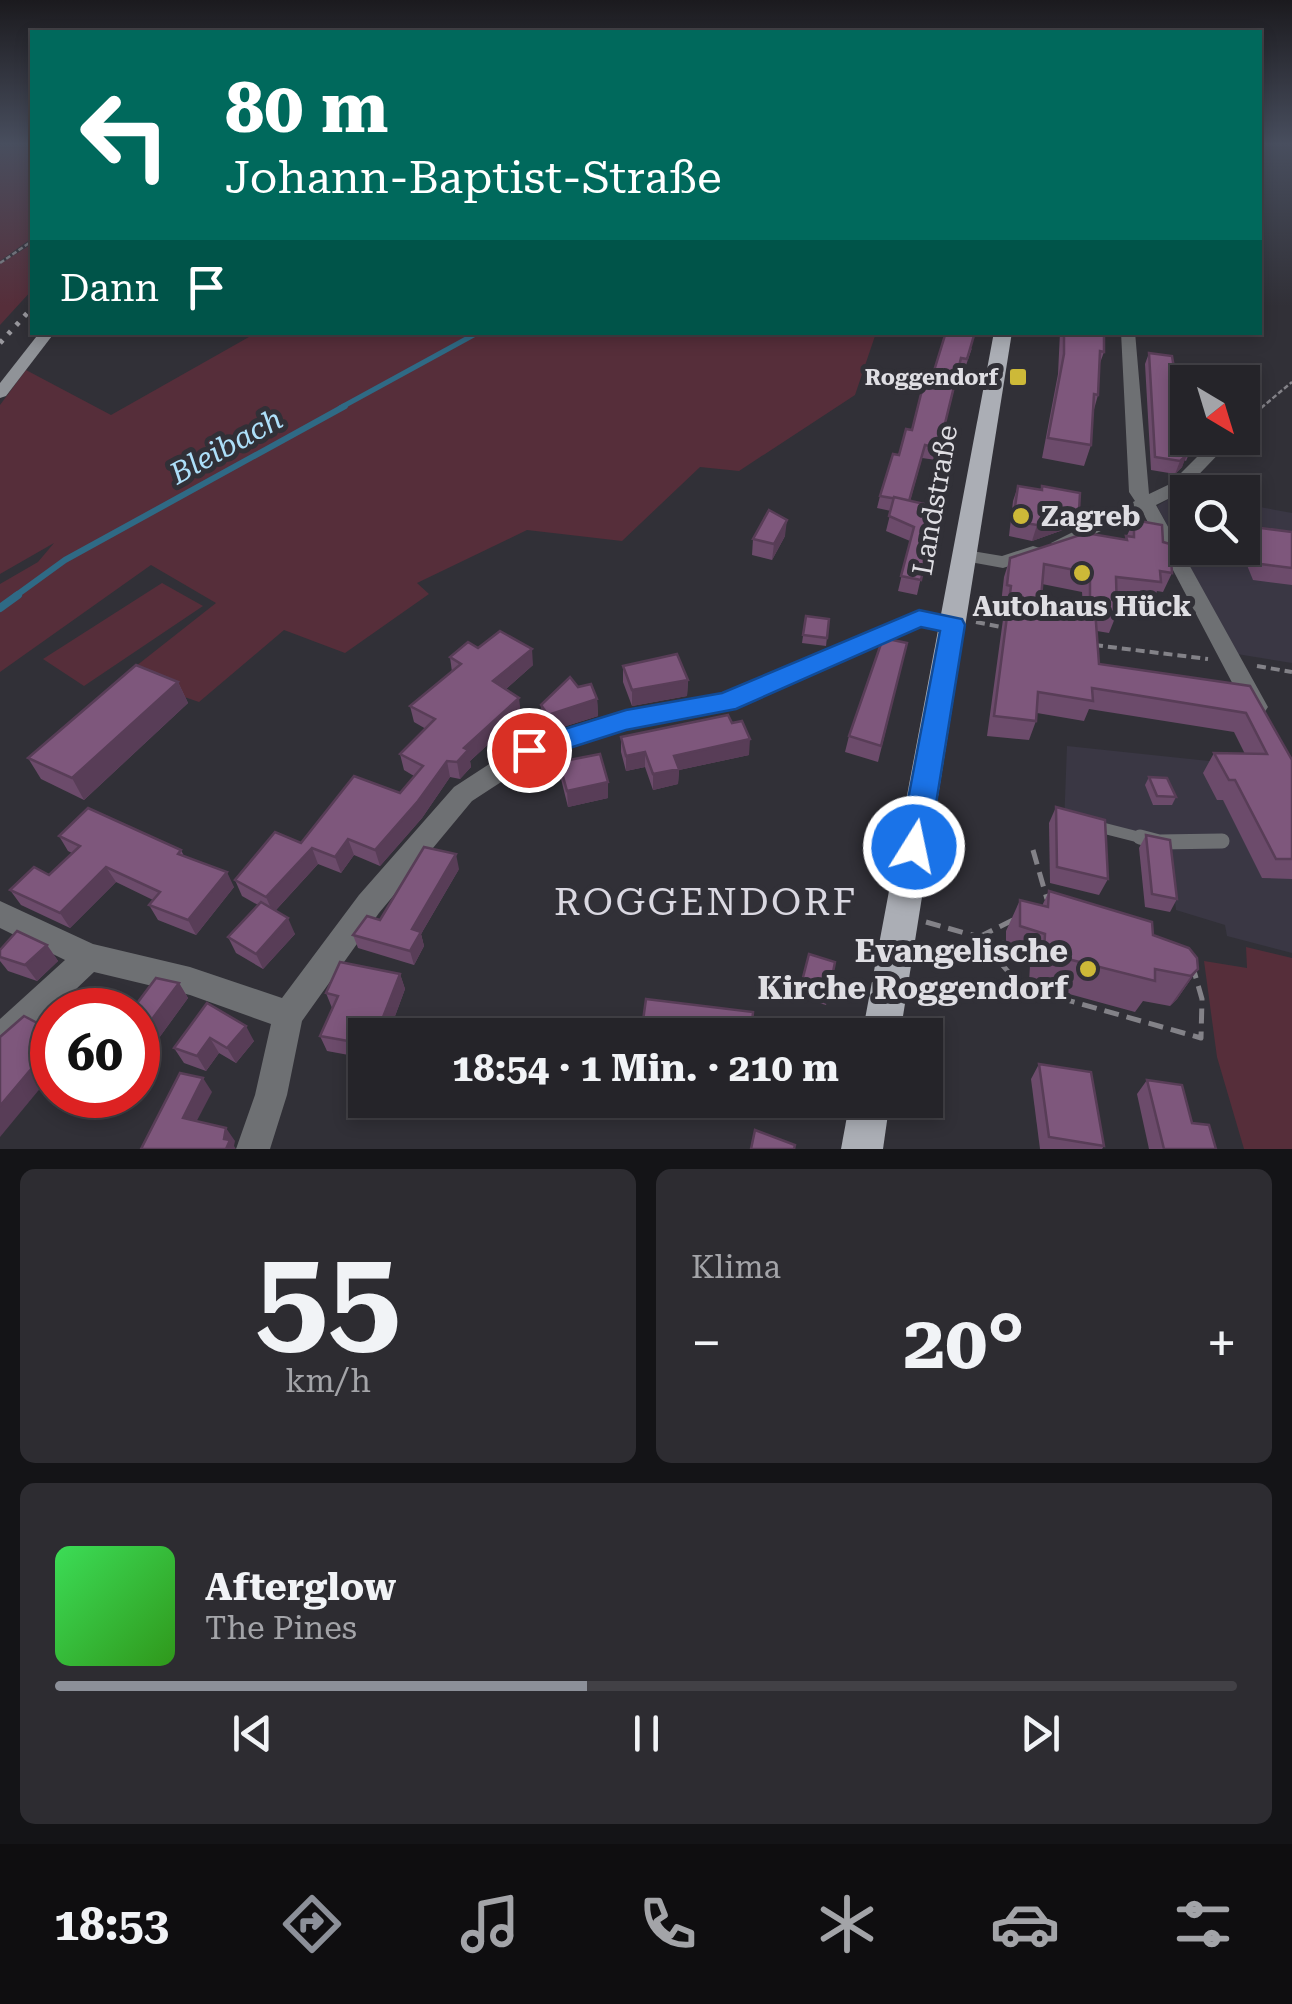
<!DOCTYPE html>
<html lang="de">
<head>
<meta charset="utf-8">
<style>
	:root { --surface:#252429; --page:#2d2c31; --text:#f1f3f6; --muted:#a3a4a8; --line:#424146; --accent:#8c9099 }
	body { margin:0; font-family:"Roboto Serif",serif; background:var(--page); color:var(--text); height:100vh; display:flex; flex-direction:column; font-size:38px; white-space:nowrap }
	* { box-sizing:border-box; margin:0 }
	p { font-size:32px; color:var(--muted) }
	.icon { flex:none; width:55px; height:55px; fill:none; stroke:currentColor; stroke-width:2; stroke-linecap:round; stroke-linejoin:round }
	.map { position:relative; height:1149px; overflow:hidden }
	.details { display:flex; flex-direction:column; gap:20px; padding:20px; background:#141417; flex:1 }
	.details>* { flex:none }
	.guide { position:absolute; left:30px; top:30px; width:1232px; height:305px; border-radius:0px; box-shadow:0 5px 15px #0003,0 0 0 2px var(--line); background:#00695c; color:#fff; overflow:hidden }
	.needle { width:65px; rotate:142deg }
	.fabs { position:absolute; left:1170px; top:365px; display:grid; gap:20px }
	.fabs a { display:grid; place-items:center; width:90px; height:90px; border-radius:0px; background:var(--surface); box-shadow:0 5px 15px #0003,0 0 0 2px var(--line); font-size:50px }
	.speed { position:absolute; left:30px; top:988px; display:flex; gap:20px; font-size:50px; font-weight:700; text-align:center }
	.speed>* { display:grid; place-content:center; width:130px; height:130px; border-radius:50%; background:var(--surface); box-shadow:0 5px 15px #0003,0 0 0 2px var(--line); line-height:1 }
	.speed .limit { border:15px solid #d22; background:#fff; color:#111 }
	.pin { position:absolute; display:grid; place-items:center; width:85px; height:85px; color:#fff; margin:-42px; border:5px solid #fff; border-radius:50%; box-shadow:0 2px 10px #0007 }
	.me { position:absolute; width:110px; margin:-55px; rotate:10deg; stroke-linejoin:round; filter:drop-shadow(0 0 8px #0008) }
	.turn { display:flex; align-items:center; gap:35px; height:210px; padding:0 30px; font-size:45px }
	.turn .icon { width:130px; height:130px; stroke-width:2.5 }
	.turn b { display:block; font-size:70px; line-height:85px }
	.then { display:flex; align-items:center; height:95px; padding:0 30px; background:#0003; gap:20px; font-size:38px }
	.big { font-size:75px; font-weight:700; line-height:1.1 }
	.details .card { flex:1; display:flex; flex-direction:column; justify-content:center; gap:15px; min-width:0; padding:0 35px; border-radius:15px; background:var(--page) }
	.details .dial { align-items:center; gap:0 }
	.dial b { font-size:130px; line-height:1 }
	.song { display:flex; align-items:center; gap:30px }
	.cover { width:120px; height:120px; border-radius:15px; background:linear-gradient(135deg,hsl(130 70% 55%),hsl(110 70% 35%)) }
	.played { height:10px; border-radius:5px; background:linear-gradient(90deg,var(--accent) 45%,var(--line) 45%) }
	.keys { display:flex; justify-content:space-around; direction:ltr }
	.heat { display:flex; justify-content:space-between; align-items:center; font-size:55px; direction:ltr }
	.details .tiles { flex:1; display:grid; gap:20px; grid-template-columns:1fr 1fr }
	.card:last-child { grid-column:span 2 }
	.trip { position:absolute; left:348px; top:1018px; width:595px; height:100px; border-radius:0px; background:var(--surface); box-shadow:0 5px 15px #0003,0 0 0 2px var(--line); font-weight:700; line-height:100px; text-align:center }
	.tab-bar { display:flex; height:160px; justify-content:space-around; align-items:center; background:#0f0e10; color:var(--muted) }
	.tab-bar .icon { width:70px; height:70px }
	.tab-bar .on { color:var(--accent) }
	.tab-bar b { font-size:45px; color:var(--text) }
	.map>svg:first-child { display:block }
</style>
</head>
<body>
<div class="map">
<svg width="1292" height="1149" viewBox="0 0 1292 1149">
	<rect width="100%" height="100%" fill="#313037"/>
	<!-- built -->
	<g fill="#3a3744">
		<path d="M1179 493 1187 494 1188 548H1242L1243 504 1292 513V663L1237 654 1157 506Z"/>
		<path d="M1067 746 1275 768 1292 801V953L1227 936 1225 925 1176 910 1169 849 1064 825Z"/>
	</g>
	<!-- green -->
	<g fill="#562e3a">
		<path d="M0 145H32V238L0 261Z"/>
		<path d="M32 244V290L0 325V264Z"/>
		<path d="M256 333H876L855 395 739 471 700 467 622 541 527 530 417 583 429 594 345 653 284 630 199 702 149 685 117 681 216 603 151 565 0 672V584L38 562 54 543 0 574V405L26 370 111 415Z"/>
		<path d="M162 583 203 606 84 686 43 659Z"/>
		<path d="M1246 947 1292 958V1149H1244L1217 1057 1204 961 1247 968Z"/>
	</g>
	<g fill="none" stroke-linecap="round" stroke-linejoin="round">
		<!-- stream-far2 -->
		<path stroke="#2f6a85" stroke-width="5" d="M340 408 479 332"/>
		<!-- stream-far1 -->
		<path stroke="#2f6a85" stroke-width="6" d="M14 597 65 560 345 406"/>
		<!-- stream -->
		<path stroke="#2f6a85" stroke-width="8" d="M0 608 18 595"/>
		<!-- path-far2 -->
		<g stroke="#838288" stroke-width="2.5" stroke-dasharray="5 2.5" stroke-linecap="butt">
			<path d="M0 263 32 241"/>
			<path d="M1261 408 1292 382"/>
		</g>
		<!-- path-far1 -->
		<g stroke="#838288" stroke-width="4" stroke-dasharray="9 5" stroke-linecap="butt">
			<path d="M1242 424 1263 406"/>
			<path d="M976 622 1006 628"/>
			<path d="M1094 645 1208 659"/>
			<path d="M1257 666 1292 672"/>
		</g>
		<!-- path -->
		<g stroke="#838288" stroke-width="5" stroke-dasharray="15 8" stroke-linecap="butt">
			<path d="M1033 850 1047 899"/>
			<path d="M926 922 979 937 1021 987 1201 1038 1202 999 1194 971"/>
			<path d="M979 937 1015 919"/>
			<path d="M979 937 1006 944"/>
		</g>
		<!-- service-far2 -->
		<path stroke="#6e7073" stroke-width="9" d="M1176 488 1198 492"/>
		<!-- service-far1 -->
		<path stroke="#6e7073" stroke-width="11" d="M1095 826 1150 840"/>
		<!-- service -->
		<path stroke="#6e7073" stroke-width="15" d="M1140 837 1159 842 1222 841"/>
		<!-- minor -->
		<g fill="#6e7073" fill-rule="evenodd">
			<path d="M1121 332H1135L1149 494 1170 484 1216 438H1228L1230 442 1182 492 1156 505 1268 707 1264 713 1256 716 1248 713 1142 511 1068 547 1061 549 1051 543 1135 501 1129 492Z"/>
			<path d="M1033 546 1040 548 1043 552 1040 556 1003 568 959 560 956 556 966 550 1002 556Z"/>
			<path d="M919 611 960 620 964 625 953 632 921 625 734 708 627 729 538 758 472 801 379 913 302 1021 287 1095 270 1149H236L255 1095 271 1024 190 995 94 972 11 1051 0 1056V1019L65 960 0 928V901L93 944 190 967 282 998 359 895 454 787 520 744 626 711 722 694Z"/>
		</g>
		<!-- secondary -->
		<path fill="#909398" fill-rule="evenodd" d="M40 332H55L6 396 0 398V383Z"/>
		<!-- primary -->
		<g fill="#abaeb5" fill-rule="evenodd">
			<path d="M994 332H1012L900 1035H862Z"/>
			<path d="M850 1100H890L883 1149H841Z"/>
		</g>
		<!-- rail -->
		<path stroke="#99989e" stroke-width="5" stroke-dasharray="4 8" stroke-linecap="butt" d="M0 343 32 308"/>
	</g>
	<!-- wall -->
	<g fill="#6c4b6b" fill-rule="evenodd">
		<path d="M1060 332H1104V352L1100 363 1098 395 1093 413 1091 445 1084 466 1042 458 1058 374Z"/>
		<path d="M972 348 964 371 959 370 936 460 922 458 910 501 937 507 917 595 898 591 910 541 886 531 891 511 877 508 880 496 912 430 929 387Z"/>
		<path d="M1149 353 1184 427 1191 449 1186 461 1184 460 1182 467 1175 474 1151 470 1145 364Z"/>
		<path d="M1018 486 1040 490 1042 486 1074 526 1032 541 1009 536 1013 501Z"/>
		<path d="M1134 520 1163 542 1172 573 1163 592 1157 591 1153 601 1117 597V613L1109 633 1097 631 1099 664 1250 686 1292 760V879L1262 878 1223 800H1217L1203 773 1214 753 1245 754 1234 732 1089 709 1084 721 1037 713 1036 721 1029 740 987 736 1005 605 1001 604 1004 577 1010 558 1125 540ZM1042 584 1082 592 1083 607 1041 598Z"/>
		<path d="M1246 526 1292 532V585L1253 580 1240 548H1242V533Z"/>
		<path d="M785 536 772 560 752 555 753 539Z"/>
		<path d="M806 616 829 619 826 646 802 643Z"/>
		<path d="M907 643 878 762 845 752 849 736Z"/>
		<path d="M478 648 533 665 506 689 521 714 470 761 471 767 460 779 450 777 422 818 380 866 354 855 341 873 318 864 276 910 295 934 263 969 236 953 228 937 258 905 242 896 235 880 301 843 400 793 414 776 404 770 400 754 426 729 414 722 410 706 452 672 450 657Z"/>
		<path d="M623 666 688 680 687 696 632 706 623 682Z"/>
		<path d="M178 682 188 703 84 800 41 779 28 758Z"/>
		<path d="M578 687 597 699 598 716 550 731 543 721 541 705Z"/>
		<path d="M732 723 749 755 679 770 678 784 653 790 645 767 626 771 621 752V737Z"/>
		<path d="M559 762 608 782V798L568 807 561 779Z"/>
		<path d="M1149 777 1176 797 1172 805H1153L1145 785Z"/>
		<path d="M1056 807 1108 879 1099 895 1050 883 1049 823Z"/>
		<path d="M1146 835 1177 899 1170 912 1145 907 1139 848Z"/>
		<path d="M59 836 181 850 184 856 234 887 196 935 158 920 149 905 153 900 116 882 70 928 21 905 10 890 49 875 72 853 68 851Z"/>
		<path d="M459 869 421 934 424 946 414 965 358 948 353 935 380 920Z"/>
		<path d="M1049 891 1153 935 1198 969 1177 999 1170 1006 1143 1001 1135 1012 1029 983 1030 965 1006 957V931L1020 900 1042 906Z"/>
		<path d="M47 945 58 961 37 981 8 971 0 961V950Z"/>
		<path d="M809 954 828 998 826 1005 799 997Z"/>
		<path d="M400 974 405 989 388 1035H365V1058L327 1051 320 1036 332 1008 326 993Z"/>
		<path d="M179 983 188 998 148 1053 138 1050V1010Z"/>
		<path d="M207 1003 254 1041 236 1063 219 1053 206 1071 184 1063 174 1048Z"/>
		<path d="M1039 1064 1104 1146 1102 1149H1040L1031 1079Z"/>
		<path d="M1147 1080 1216 1149H1149L1137 1094Z"/>
	</g>
	<!-- shaded-wall -->
	<g fill="#583d57">
		<path d="M1187 455 1182 467 1175 474 1180 461Z"/>
		<path d="M1079 511 1074 526 1032 541 1037 525Z"/>
		<path d="M787 520 785 536 772 560 774 544Z"/>
		<path d="M532 649 533 665 496 698 493 681Z"/>
		<path d="M688 680 687 696 632 706V690Z"/>
		<path d="M178 682 188 703 84 800 72 778Z"/>
		<path d="M519 698 521 714 470 761 471 767 460 779 457 762 464 748Z"/>
		<path d="M597 699 598 716 550 731 548 715Z"/>
		<path d="M750 739 749 755 679 770 678 784 653 790V774L674 756Z"/>
		<path d="M645 752V767L626 771V756Z"/>
		<path d="M447 761 450 777 422 818 380 866 375 850Z"/>
		<path d="M608 782V798L568 807 567 791Z"/>
		<path d="M348 839 354 855 341 873 335 857Z"/>
		<path d="M312 848 318 864 273 913 266 897Z"/>
		<path d="M456 854 459 869 421 934 424 946 414 965 410 951 412 929Z"/>
		<path d="M106 867 116 882 70 928 60 913Z"/>
		<path d="M227 872 234 887 196 935 188 920Z"/>
		<path d="M288 918 295 934 263 969 256 954Z"/>
		<path d="M47 945 58 961 37 981 25 965Z"/>
		<path d="M1198 969 1177 999 1170 1006 1191 976Z"/>
		<path d="M400 974 405 989 388 1035H376Z"/>
		<path d="M179 983 188 998 148 1053 138 1038Z"/>
		<path d="M246 1026 254 1041 236 1063 227 1048Z"/>
		<path d="M210 1038 219 1053 206 1071 197 1056Z"/>
		<path d="M42 1056 52 1069V1074L0 1137V1106Z"/>
		<path d="M203 1078 212 1092 192 1130 183 1118Z"/>
		<path d="M226 1128 235 1141 234 1146 236 1149H226L224 1139Z"/>
	</g>
	<!-- building -->
	<g fill="#7e577c" stroke="#583d57" stroke-width="2.5" fill-rule="evenodd">
		<path d="M946 332H975L967 359 961 358 939 448 925 445 909 501 880 496 893 454 899 455 906 429 912 430 923 386 929 387Z"/>
		<path d="M1064 332H1104V352L1100 351 1098 395 1094 394 1091 445 1048 438 1064 354Z"/>
		<path d="M1149 353 1172 356 1184 427H1188V438H1189L1191 449 1185 448 1187 455 1180 461 1155 457Z"/>
		<path d="M1018 486 1042 490V486L1080 493 1079 511 1037 525 1013 521Z"/>
		<path d="M894 497 937 507 921 580 901 576 914 527 889 516Z"/>
		<path d="M769 510 787 520 774 544 753 539Z"/>
		<path d="M1134 520 1162 525 1163 542 1170 544 1172 573 1160 571 1161 582 1116 577 1117 613 1095 609 1099 664 1250 686 1292 760V859H1276L1235 780H1229L1214 753 1267 754 1246 713 1092 688 1093 701 1038 692 1036 721 994 716 1011 586 1007 585 1010 558 1086 533 1127 540 1126 536 1134 537ZM1044 564 1090 573V608L1041 598Z"/>
		<path d="M1246 526 1292 532V568L1261 564Z"/>
		<path d="M806 616 829 619 827 638 803 635Z"/>
		<path d="M500 631 532 649 493 681 519 698 464 748 468 750 457 762 447 761 418 801 375 850 348 839 335 857 312 848 266 897 235 880 275 832 301 843 354 776 400 793 423 766 400 754 435 719 410 706 461 664 450 657 468 642 478 648Z"/>
		<path d="M883 638 907 643 881 746 849 736Z"/>
		<path d="M677 654 688 680 632 690 623 666Z"/>
		<path d="M136 665 178 682 72 778 28 758Z"/>
		<path d="M570 677 578 687 591 684 597 699 548 715 541 705Z"/>
		<path d="M728 715 732 723 742 721 750 739 674 756 679 769 653 774 645 752 626 756 621 737Z"/>
		<path d="M600 754 608 782 567 791 559 762Z"/>
		<path d="M1149 777 1167 778 1176 797 1157 796Z"/>
		<path d="M1056 807 1105 820 1108 879 1057 867Z"/>
		<path d="M88 808 181 850 178 854 227 872 188 920 149 905 160 892 106 867 60 913 10 890 34 867 49 875 80 846 59 836Z"/>
		<path d="M1146 835 1170 840 1177 899 1152 894Z"/>
		<path d="M424 847 456 854 412 929 421 932 410 951 353 935 367 916 380 920Z"/>
		<path d="M1049 891 1152 922 1153 935 1189 948 1197 958 1198 969 1191 976 1155 969V981L1044 953 1045 934 1020 926V900L1048 907Z"/>
		<path d="M261 902 288 918 256 954 228 937Z"/>
		<path d="M17 931 47 945 25 965 0 957V950Z"/>
		<path d="M809 954 835 962 828 998 800 989Z"/>
		<path d="M340 962 400 974 376 1035H365V1044L320 1036 338 996 326 993Z"/>
		<path d="M156 978 179 983 138 1038V1010H132Z"/>
		<path d="M646 999 753 1012 751 1035H641Z"/>
		<path d="M207 1003 246 1026 227 1048 210 1038 197 1056 174 1048Z"/>
		<path d="M24 1016 52 1031V1062L42 1056 0 1106V1037Z"/>
		<path d="M1039 1064 1091 1072 1104 1146 1049 1137Z"/>
		<path d="M180 1073 203 1078 183 1118 226 1128 224 1139 230 1140 226 1149H141Z"/>
		<path d="M1147 1080 1182 1085 1192 1123 1209 1125 1216 1149H1164Z"/>
		<path d="M755 1130 795 1145 794 1149H751Z"/>
	</g>
	<!-- sky -->
	<linearGradient id="sky" x2="0" y2="1"><stop stop-color="#1b1a1e"/><stop offset="0.47" stop-color="#484e5e"/><stop offset="1" stop-color="#484e5e" stop-opacity="0"/></linearGradient>
	<rect width="1292" height="306" fill="url(#sky)"/>
	<!-- route -->
	<path fill="#1a73e8" stroke="#114b97" stroke-width="2.5" d="M919 610 962 619 965 625 929 847 925 856 914 860 903 856 899 847 940 631 921 627 736 709 626 730 529 761 519 758 515 750 519 743 626 710 722 693Z"/>
	<!-- markers -->
	<g fill="#cdb938" stroke="#313037" stroke-width="4">
		<rect x="1008" y="367" width="20" height="20" rx="5"/>
		<circle cx="1021" cy="516" r="10"/>
		<circle cx="1082" cy="573" r="10"/>
		<circle cx="1088" cy="969" r="10"/>
	</g>
	<g text-anchor="middle" dominant-baseline="central" stroke-width="10" stroke-linejoin="round" paint-order="stroke">
		<!-- far-poi labels -->
		<g font-size="22" font-weight="bold" fill="#dfdee3" stroke="#313037" text-anchor="end">
			<text x="998" y="377">Roggendorf</text>
		</g>
		<!-- street labels -->
		<g font-size="28" fill="#dfdee3" stroke="#313037">
			<text transform="translate(935 500) rotate(-80)">Landstraße</text>
		</g>
		<!-- poi labels -->
		<g font-size="28" font-weight="bold" fill="#dfdee3" stroke="#313037" text-anchor="start">
			<text x="1041" y="516">Zagreb</text>
			<text x="1082" y="606" text-anchor="middle">Autohaus Hück</text>
		</g>
		<!-- water labels -->
		<g font-size="30" font-style="italic" fill="#addff9" stroke="#313037">
			<text transform="translate(226 446) rotate(-29)">Bleibach</text>
		</g>
		<!-- near-poi labels -->
		<g font-size="32" font-weight="bold" fill="#dfdee3" stroke="#313037" text-anchor="end">
			<text x="1068" y="951">Evangelische<tspan x="1068" dy="37">Kirche Roggendorf</tspan></text>
		</g>
		<!-- near-quarter labels -->
		<g font-size="38" letter-spacing="2.5" fill="#dad8e1" stroke="#313037">
			<text x="706" y="902">ROGGENDORF</text>
		</g>
	</g>
</svg>
<div class="fabs">
<a><svg class="needle" viewBox="-14 -14 28 28"><path d="M0-13l5 13h-10z" fill="#e53935"/><path d="M0 13l5-13h-10z" fill="#a3a4a8"/></svg></a>
<a><svg class="icon" aria-label="search" viewBox="0 0 24 24"><circle cx="10" cy="10" r="6"/><path d="M15 15l6 6"/></svg></a>
</div>
<div class="speed"><div class="limit">60</div></div>
<div class="pin" style="left:529px;top:750px;background:#d93025"><svg class="icon" aria-label="arrive" viewBox="0 0 24 24"><path d="M6 21V4h12l-3 4 3 4H6"/></svg></div>
<svg class="me" style="left:914px;top:847px" viewBox="-20 -20 40 40"><circle r="17" fill="#1a73e8" stroke="#fff" stroke-width="3"/><path d="M0-11L8 9 0 5-8 9z" fill="#fff"/></svg>
<div class="trip">18:54 · 1 Min. · 210 m</div>
<div class="guide">
<div class="turn"><svg class="icon" aria-label="left" viewBox="0 0 24 24"><path d="M17 20v-9H6M10 6l-5 5 5 5"/></svg><div><b>80 m</b>Johann-Baptist-Straße</div></div>
<div class="then">Dann<svg class="icon" aria-label="arrive" viewBox="0 0 24 24"><path d="M6 21V4h12l-3 4 3 4H6"/></svg></div>
</div>
</div>
<section class="details">
<div class="tiles">
<div class="card dial"><b>55</b><p>km/h</p></div>
<div class="card"><p>Klima</p>
<div class="heat"><a>−</a><b class="big">20°</b><a>+</a></div>
</div>
<div class="card">
<div class="song"><i class="cover"></i><div><b>Afterglow</b><p>The Pines</p></div></div>
<div class="played"></div>
<div class="keys"><svg class="icon" aria-label="previous" viewBox="0 0 24 24"><path d="M18 5L8 12l10 7zM5 5v14"/></svg><svg class="icon" aria-label="pause" viewBox="0 0 24 24"><path d="M8 5v14M16 5v14"/></svg><svg class="icon" aria-label="next" viewBox="0 0 24 24"><path d="M6 5l10 7-10 7zM19 5v14"/></svg></div>
</div>
</div>
</section>
<nav class="tab-bar">
<b>18:53</b>
<svg class="icon on" aria-label="directions" viewBox="0 0 24 24"><path d="M12 3l9 9-9 9-9-9zM9 14v-3h6M13 9l2 2-2 2"/></svg>
<svg class="icon" aria-label="music" viewBox="0 0 24 24"><path d="M9 18V5l10-2v13"/><circle cx="6" cy="18" r="3"/><circle cx="16" cy="16" r="3"/></svg>
<svg class="icon" aria-label="phone" viewBox="0 0 24 24"><path d="M5 4h4l2 5-3 2q2 4 5 5l2-3 5 2v4C11 20 4 13 5 4z"/></svg>
<svg class="icon" aria-label="climate" viewBox="0 0 24 24"><path d="M12 3v18M4 7l16 10M4 17L20 7"/></svg>
<svg class="icon" aria-label="car" viewBox="0 0 24 24"><path d="M5 17H2v-5l4-1 3-4h7l3 4 3 1v5h-3M9 17h6M6 11h13"/><circle cx="7" cy="17" r="2"/><circle cx="17" cy="17" r="2"/></svg>
<svg class="icon" aria-label="filters" viewBox="0 0 24 24"><path d="M4 7h16M4 17h16"/><circle cx="9" cy="7" r="2"/><circle cx="15" cy="17" r="2"/></svg>
</nav>
</body>
</html>
